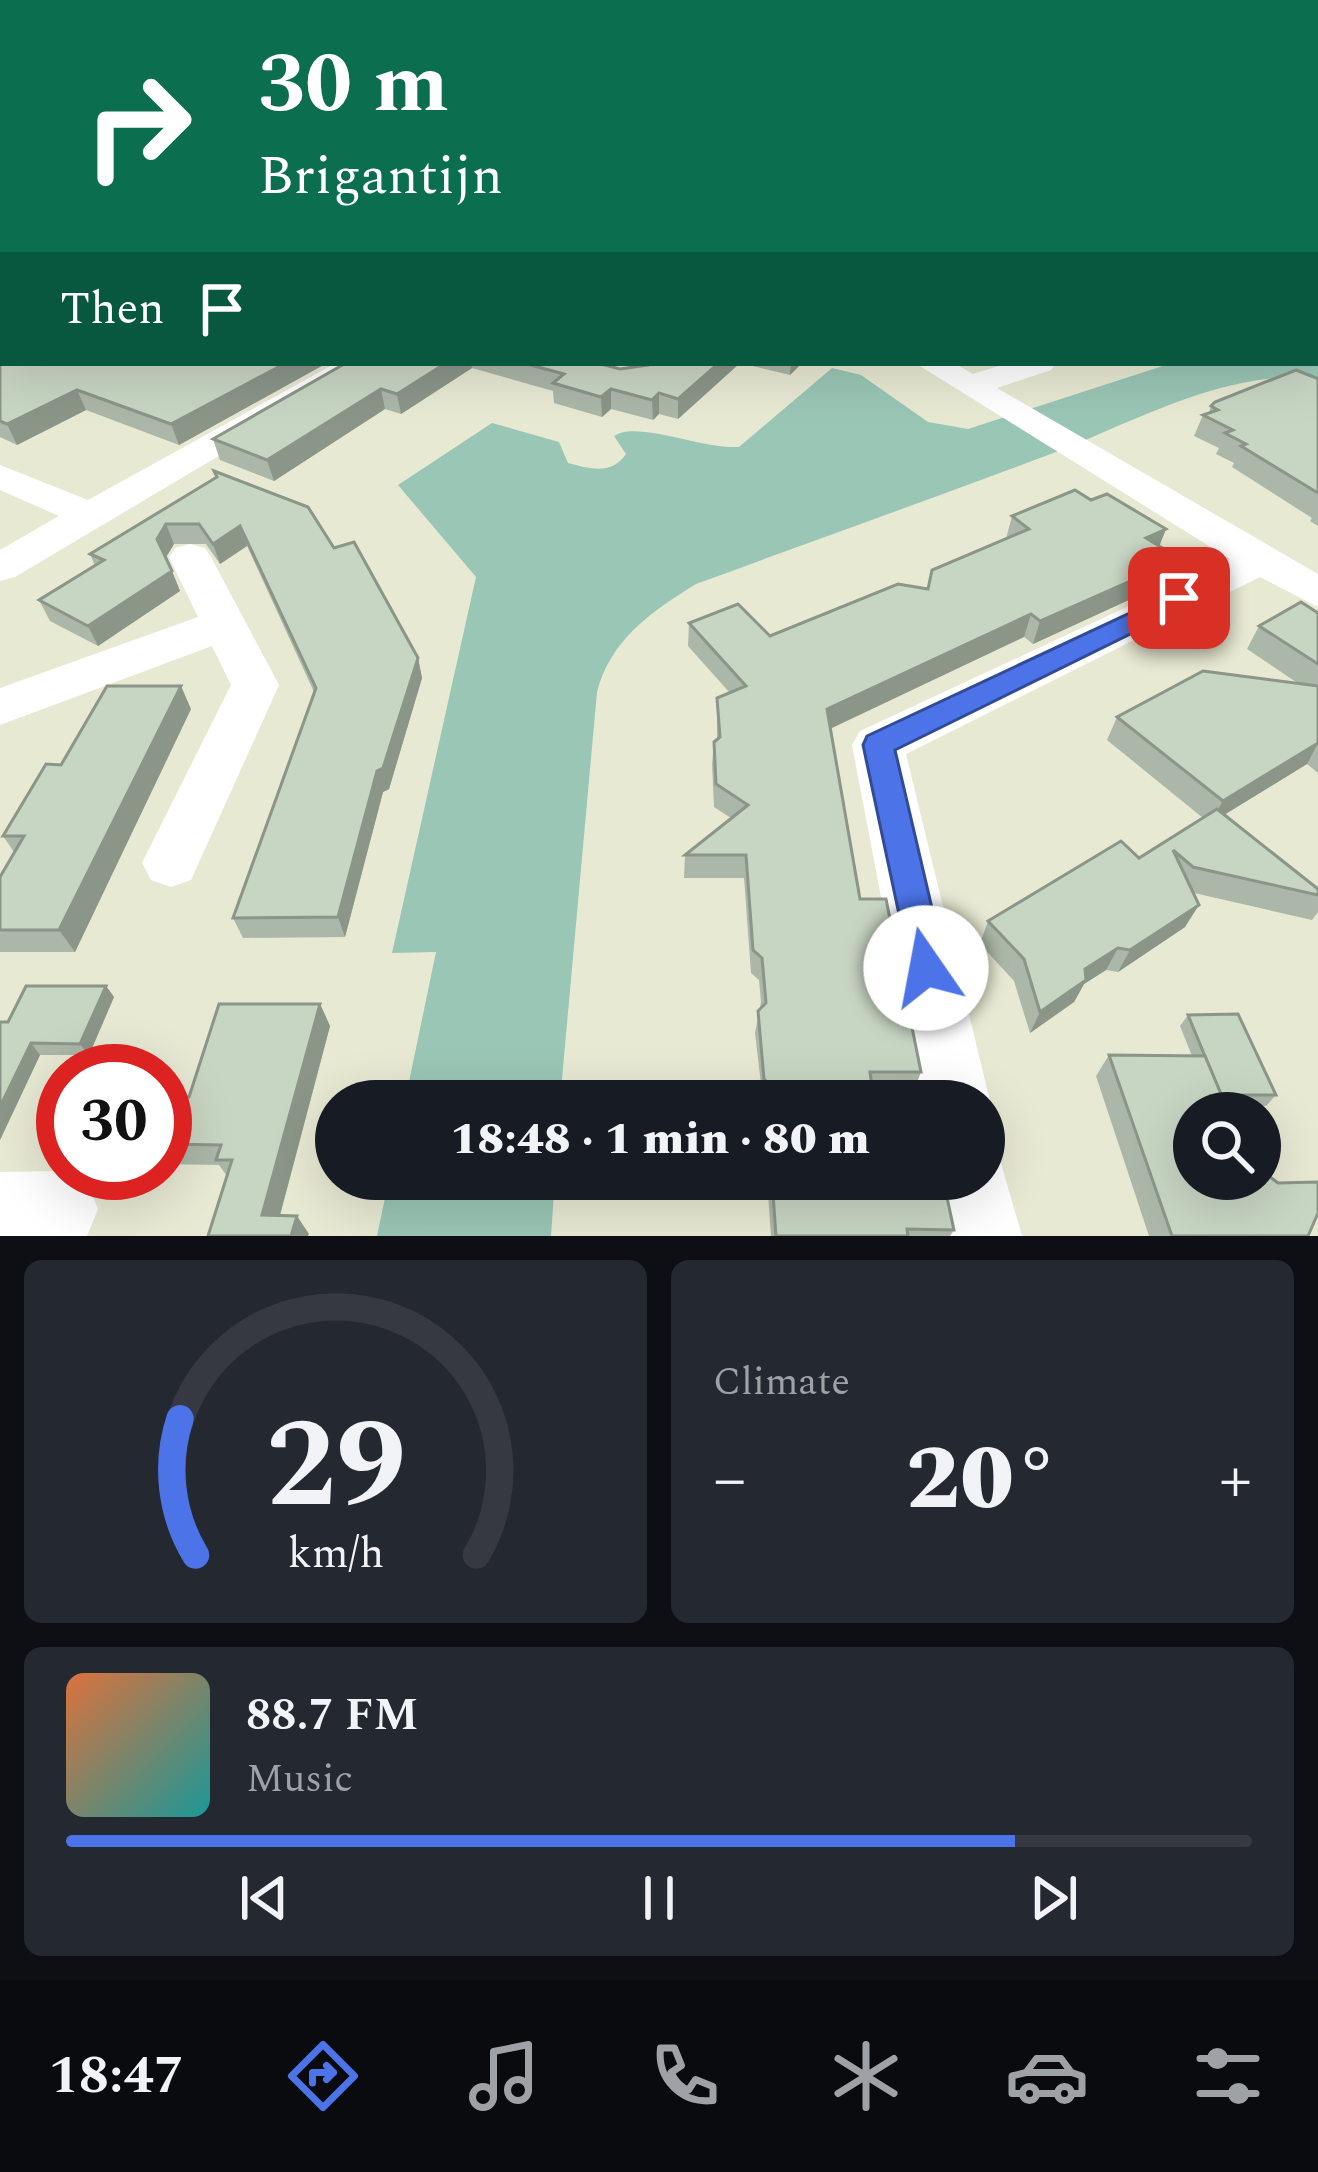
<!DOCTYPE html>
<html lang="en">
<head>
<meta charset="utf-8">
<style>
	:root { --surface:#171b24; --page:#242831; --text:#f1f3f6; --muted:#9ea1a6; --line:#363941; --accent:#4c74e8 }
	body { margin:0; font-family:Spectral,serif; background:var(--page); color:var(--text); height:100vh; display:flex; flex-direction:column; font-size:45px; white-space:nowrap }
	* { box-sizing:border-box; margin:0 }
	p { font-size:39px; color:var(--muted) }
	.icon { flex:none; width:66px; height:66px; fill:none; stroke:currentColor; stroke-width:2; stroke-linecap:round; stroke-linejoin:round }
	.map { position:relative; height:1236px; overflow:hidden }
	.details { display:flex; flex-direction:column; gap:24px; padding:24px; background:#0d0f14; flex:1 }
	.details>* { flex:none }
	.guide { position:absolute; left:0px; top:0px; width:1320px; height:366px; box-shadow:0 12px 48px #0002; background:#0b6e4f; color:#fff; overflow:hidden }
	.tools { position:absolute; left:1173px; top:1092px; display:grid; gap:24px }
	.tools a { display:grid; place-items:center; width:108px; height:108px; border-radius:50%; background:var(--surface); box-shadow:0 12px 48px #0002; font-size:60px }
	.speed { position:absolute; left:36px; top:1044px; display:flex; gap:24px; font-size:60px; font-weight:700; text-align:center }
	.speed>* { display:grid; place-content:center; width:156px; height:156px; border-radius:50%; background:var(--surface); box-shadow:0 12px 48px #0002; line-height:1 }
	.speed .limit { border:18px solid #d22; background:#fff; color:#111 }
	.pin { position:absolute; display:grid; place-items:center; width:102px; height:102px; color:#fff; margin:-51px; border-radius:24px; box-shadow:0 6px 18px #0006 }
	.me { position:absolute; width:132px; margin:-66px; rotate:348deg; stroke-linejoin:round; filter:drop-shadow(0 0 9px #0008) }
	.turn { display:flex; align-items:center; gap:42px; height:252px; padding:0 60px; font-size:54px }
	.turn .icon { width:156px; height:156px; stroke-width:2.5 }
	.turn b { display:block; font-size:84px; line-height:102px }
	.then { display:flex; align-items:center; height:114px; padding:0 60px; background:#0003; gap:24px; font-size:45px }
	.big { font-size:90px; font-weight:800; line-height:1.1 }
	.details .widget { flex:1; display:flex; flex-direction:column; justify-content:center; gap:18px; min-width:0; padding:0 42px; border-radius:18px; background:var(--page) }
	.details .dial { align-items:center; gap:0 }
	.dial svg { height:312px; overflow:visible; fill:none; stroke:var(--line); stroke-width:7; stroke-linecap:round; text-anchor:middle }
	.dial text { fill:var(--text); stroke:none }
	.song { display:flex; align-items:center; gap:36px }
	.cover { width:144px; height:144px; border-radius:18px; background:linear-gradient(135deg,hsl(20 70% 55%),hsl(180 70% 35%)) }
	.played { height:12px; border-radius:6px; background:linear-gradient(90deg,var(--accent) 80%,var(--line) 80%) }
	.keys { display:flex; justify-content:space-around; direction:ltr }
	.heat { display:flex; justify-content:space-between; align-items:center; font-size:66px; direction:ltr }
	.details .tiles { flex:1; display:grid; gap:24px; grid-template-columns:1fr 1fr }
	.widget:last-child { grid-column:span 2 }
	.trip { position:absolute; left:315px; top:1080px; width:690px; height:120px; border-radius:60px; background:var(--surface); box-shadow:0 12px 48px #0002; font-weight:800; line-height:120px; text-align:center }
	.tabs { display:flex; height:192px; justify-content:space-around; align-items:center; background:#090b0e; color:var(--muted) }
	.tabs .icon { width:84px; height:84px }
	.tabs .on { color:var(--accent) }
	.tabs b { font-size:54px; color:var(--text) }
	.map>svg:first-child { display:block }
</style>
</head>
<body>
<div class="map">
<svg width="1318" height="1236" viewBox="0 0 1318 1236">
	<rect width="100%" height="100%" fill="#e8e9d3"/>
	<!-- water -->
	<g fill="#9ac6b6">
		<path d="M1318 313V377C1220 371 1137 421 1048 455 931 499 813 541 696 584 651 612 611 639 597 692L560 1101H405L436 952 392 953 476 577 398 485 492 423 559 442 568 463C590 469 612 475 626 454L614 436C638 420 700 449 739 447L832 368 861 375 928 422 968 429 1172 363H1317Z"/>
		<path d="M389 1179H555L551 1236H377Z"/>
	</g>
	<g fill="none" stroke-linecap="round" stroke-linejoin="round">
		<!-- street -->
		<g fill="#fff" fill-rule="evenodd">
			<rect x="1317" y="264" width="1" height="16"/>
			<path d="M336 363H375L15 577 0 581V550L59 516 0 490V465L88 500Z"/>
			<path d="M915 363H954L973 374 1008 363H1056L1051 370 997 388 1318 574V607L1260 577 906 754 990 1101 984 1115V1101H920L852 745 860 731 1230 559Z"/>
			<path d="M190 544 205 548 211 557 279 685 191 880 171 887 151 880 142 863 231 685 212 646 0 725V688L198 617 169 557 175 548Z"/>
			<path d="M984 1147 998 1153 1022 1236H946L935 1179H984Z"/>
			<path d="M60 1171 87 1182 98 1209 87 1236H0V1172Z"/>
		</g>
	</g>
	<!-- wall -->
	<g fill="#abb7a8">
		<path d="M0 194H3V354L0 351V356L3 363H327L179 445 86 410 17 445 0 437Z"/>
		<path d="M346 363H597L620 369 648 365 651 363H802L790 375 740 363 678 419 659 414 653 420 611 409 602 417 554 403 553 391 472 368 401 414 385 409 274 481 220 460 213 439Z"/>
		<path d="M1318 378V526L1310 521 1312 518 1232 467 1234 463 1216 454 1219 448 1194 436 1203 415 1209 413 1211 406Z"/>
		<path d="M216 478 334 548 418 658 422 678 389 789 383 792 345 937 243 938 233 918 314 692 247 546 220 564 206 544H174L166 557 180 591 98 646 50 621 39 600 95 566 90 554Z"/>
		<path d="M1091 500 1166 529 1159 546 1170 581 1033 644 1024 637 830 729 860 899 921 1072 913 1093H873L874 1101H763L755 1033 761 1002 759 980 751 973 744 878H684L685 855 731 818 714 807 712 765 714 742 717 739V698L730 693 688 646 689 623 770 636 928 589 1006 539 1012 516Z"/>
		<path d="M1318 613V773L1307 764 1224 815 1318 889V912L1312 920 1194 893 1185 927 1118 972 1106 970 1084 984 1074 1002 1030 1033 1014 981 980 944 988 921 1139 858 1203 818 1107 740 1117 717 1299 684 1247 649 1259 626Z"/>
		<path d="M191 709 75 952H0V877L14 852 3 836 61 765Z"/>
		<path d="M106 986 114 997 89 1055H40L0 1140V1022H8Z"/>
		<path d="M320 1004 330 1026 280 1215 297 1216 308 1236H208L227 1176 219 1165 165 1164V1101L189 1097Z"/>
		<path d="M1188 1015 1276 1095 1266 1106H1226L1194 1113 1308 1236H1149L1096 1076 1109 1055 1192 1056 1180 1026Z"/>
		<path d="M767 1179H943L954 1230 950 1236H771Z"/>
	</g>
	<!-- shaded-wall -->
	<g fill="#8b9588">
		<path d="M286 363H327L179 445 171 424Z"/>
		<path d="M446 363H471L472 368 401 414 397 394Z"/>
		<path d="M719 363H740L678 419V399Z"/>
		<path d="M791 363H802L790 375Z"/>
		<path d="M381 389 385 409 274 481 267 460Z"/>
		<path d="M611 389V409L602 417 601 397Z"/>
		<path d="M77 390 86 410 17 445 7 424Z"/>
		<path d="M659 393V414L653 420 652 400Z"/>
		<path d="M166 524 174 544 165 559 157 539Z"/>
		<path d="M240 526 247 546 220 564 213 544Z"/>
		<path d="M1166 529 1157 552 1146 538Z"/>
		<path d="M1180 559 1170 581 1033 644 1040 621Z"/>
		<path d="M172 571 180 591 98 646 88 626Z"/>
		<path d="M1031 614 1024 637 823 732 827 709Z"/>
		<path d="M418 658 422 678 389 789 383 792 345 937 338 917 377 771Z"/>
		<path d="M181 686 191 709 75 952 59 930Z"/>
		<path d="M1318 743 1307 764 1209 824 1223 801Z"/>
		<path d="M1199 905 1185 927 1118 972 1130 950Z"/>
		<path d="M1118 948 1106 970 1084 984 1074 1002 1030 1033 1040 1012 1085 969Z"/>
		<path d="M106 986 114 997 89 1055 80 1044Z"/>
		<path d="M320 1004 330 1026 275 1234 262 1215Z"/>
		<path d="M31 1043 40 1055 0 1140V1107Z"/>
		<path d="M297 1216 309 1234 308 1236H291Z"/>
	</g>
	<!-- building -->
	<g fill="#c7d5c3" stroke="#8b9588" stroke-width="3">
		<rect x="0" y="194" width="3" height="145"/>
		<path d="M0 356H3V363H286L171 424 77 390 7 424 0 421Z"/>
		<path d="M346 363H446L397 394 381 389 267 460 213 439Z"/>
		<path d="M523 363H597L620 369 648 365 651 363H719L678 399 659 393 652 400 611 389 601 397 553 383 564 374Z"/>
		<path d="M1296 370 1316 378H1318V493L1241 446 1246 444 1225 433 1233 430 1203 415 1218 410 1211 406 1215 402Z"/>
		<path d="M214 471 308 507 334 548 354 542 418 658 383 768 377 771 338 917 233 918 316 688 240 526 213 544 199 524H166L157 539 172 571 88 626 39 600 104 560 90 554 217 477Z"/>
		<path d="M1075 490 1091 500 1107 494 1166 529 1146 538 1180 559 1040 621 1031 614 827 709 860 899H886L921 1072H870L874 1101H775L774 1088 764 1079 758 1011 766 1003 764 980 762 958 753 950 746 855H685L748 805 716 784 714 742 720 737 717 698 746 686 689 623 738 604 770 636 898 584 928 589 932 570 1029 529 1012 516Z"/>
		<path d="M1301 602 1318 613V664L1259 626Z"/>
		<path d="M1203 671 1318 686V743L1223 801 1117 717Z"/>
		<path d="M107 686H181L59 930H0V877L24 836H3L46 764 61 765Z"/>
		<path d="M1217 809 1318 889V895L1193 867 1173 850 1199 905 1130 950 1118 948 1085 969 1086 980 1040 1012 1024 959 988 921 1121 841 1139 858Z"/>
		<path d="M26 986H106L80 1044 31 1043 0 1107V1022H8Z"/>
		<path d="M219 1004H320L262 1215 297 1216 291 1236H208L232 1160H216L221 1145 165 1144 167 1097H189Z"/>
		<path d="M1238 1014 1276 1095H1221L1188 1015Z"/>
		<path d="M1109 1055 1205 1056 1229 1113H1194V1179H1260V1169L1278 1183 1318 1182V1213L1308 1236H1172Z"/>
		<path d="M772 1179H943L954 1230 907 1229 908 1236H776Z"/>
	</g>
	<!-- sky -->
	<linearGradient id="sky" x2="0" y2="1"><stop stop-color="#89bbd4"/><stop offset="0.53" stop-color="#f5f5eb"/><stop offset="1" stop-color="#f5f5eb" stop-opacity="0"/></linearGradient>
	<rect width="1318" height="367" fill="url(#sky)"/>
	<!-- route -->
	<path fill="#4c74e8" stroke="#314b97" stroke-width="3" d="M1179 590 1189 592V605L895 750 946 968 940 980 926 985 913 980 863 745 867 736Z"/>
</svg>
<div class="tools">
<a><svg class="icon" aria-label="search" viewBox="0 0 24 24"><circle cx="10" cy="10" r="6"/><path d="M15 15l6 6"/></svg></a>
</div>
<div class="speed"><div class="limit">30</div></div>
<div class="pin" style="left:1179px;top:598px;background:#d93025"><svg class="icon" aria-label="arrive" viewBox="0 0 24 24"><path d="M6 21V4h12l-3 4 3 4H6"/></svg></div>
<svg class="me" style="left:926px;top:968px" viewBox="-20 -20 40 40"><circle r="19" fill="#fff"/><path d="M0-13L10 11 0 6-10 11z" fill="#4c74e8"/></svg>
<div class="trip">18:48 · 1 min · 80 m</div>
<div class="guide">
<div class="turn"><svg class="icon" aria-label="right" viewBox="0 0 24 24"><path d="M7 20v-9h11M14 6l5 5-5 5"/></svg><div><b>30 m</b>Brigantijn</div></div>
<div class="then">Then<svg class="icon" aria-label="arrive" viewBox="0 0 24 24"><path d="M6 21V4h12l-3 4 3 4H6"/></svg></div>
</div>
</div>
<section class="details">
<div class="tiles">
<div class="widget dial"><svg viewBox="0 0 100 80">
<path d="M14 69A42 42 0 1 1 86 69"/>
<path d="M14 69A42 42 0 0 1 10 34" stroke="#4c74e8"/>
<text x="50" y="56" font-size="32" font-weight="700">29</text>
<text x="50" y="72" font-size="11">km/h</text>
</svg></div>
<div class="widget"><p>Climate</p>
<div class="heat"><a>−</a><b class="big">20°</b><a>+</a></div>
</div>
<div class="widget">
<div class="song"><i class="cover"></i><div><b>88.7 FM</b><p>Music</p></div></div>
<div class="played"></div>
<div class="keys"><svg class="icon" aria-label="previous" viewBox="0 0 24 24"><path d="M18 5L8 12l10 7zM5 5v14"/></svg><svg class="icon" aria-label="pause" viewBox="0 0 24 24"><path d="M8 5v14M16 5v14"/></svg><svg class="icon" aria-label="next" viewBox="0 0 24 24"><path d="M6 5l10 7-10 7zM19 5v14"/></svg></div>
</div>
</div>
</section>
<nav class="tabs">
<b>18:47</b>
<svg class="icon on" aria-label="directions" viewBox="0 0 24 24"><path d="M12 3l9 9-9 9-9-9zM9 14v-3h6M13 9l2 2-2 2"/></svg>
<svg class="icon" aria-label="music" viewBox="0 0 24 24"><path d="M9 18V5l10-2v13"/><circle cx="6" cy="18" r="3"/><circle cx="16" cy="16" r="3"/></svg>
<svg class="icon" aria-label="phone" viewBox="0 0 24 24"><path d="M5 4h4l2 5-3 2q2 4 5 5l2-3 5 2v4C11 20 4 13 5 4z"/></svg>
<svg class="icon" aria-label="climate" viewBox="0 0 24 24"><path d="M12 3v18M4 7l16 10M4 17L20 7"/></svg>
<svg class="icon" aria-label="car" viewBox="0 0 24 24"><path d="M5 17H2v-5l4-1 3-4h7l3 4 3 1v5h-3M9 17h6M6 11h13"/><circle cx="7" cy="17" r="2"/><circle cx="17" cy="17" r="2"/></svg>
<svg class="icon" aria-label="filters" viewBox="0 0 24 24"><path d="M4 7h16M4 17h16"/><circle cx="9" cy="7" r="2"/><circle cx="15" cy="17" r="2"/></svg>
</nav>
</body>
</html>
